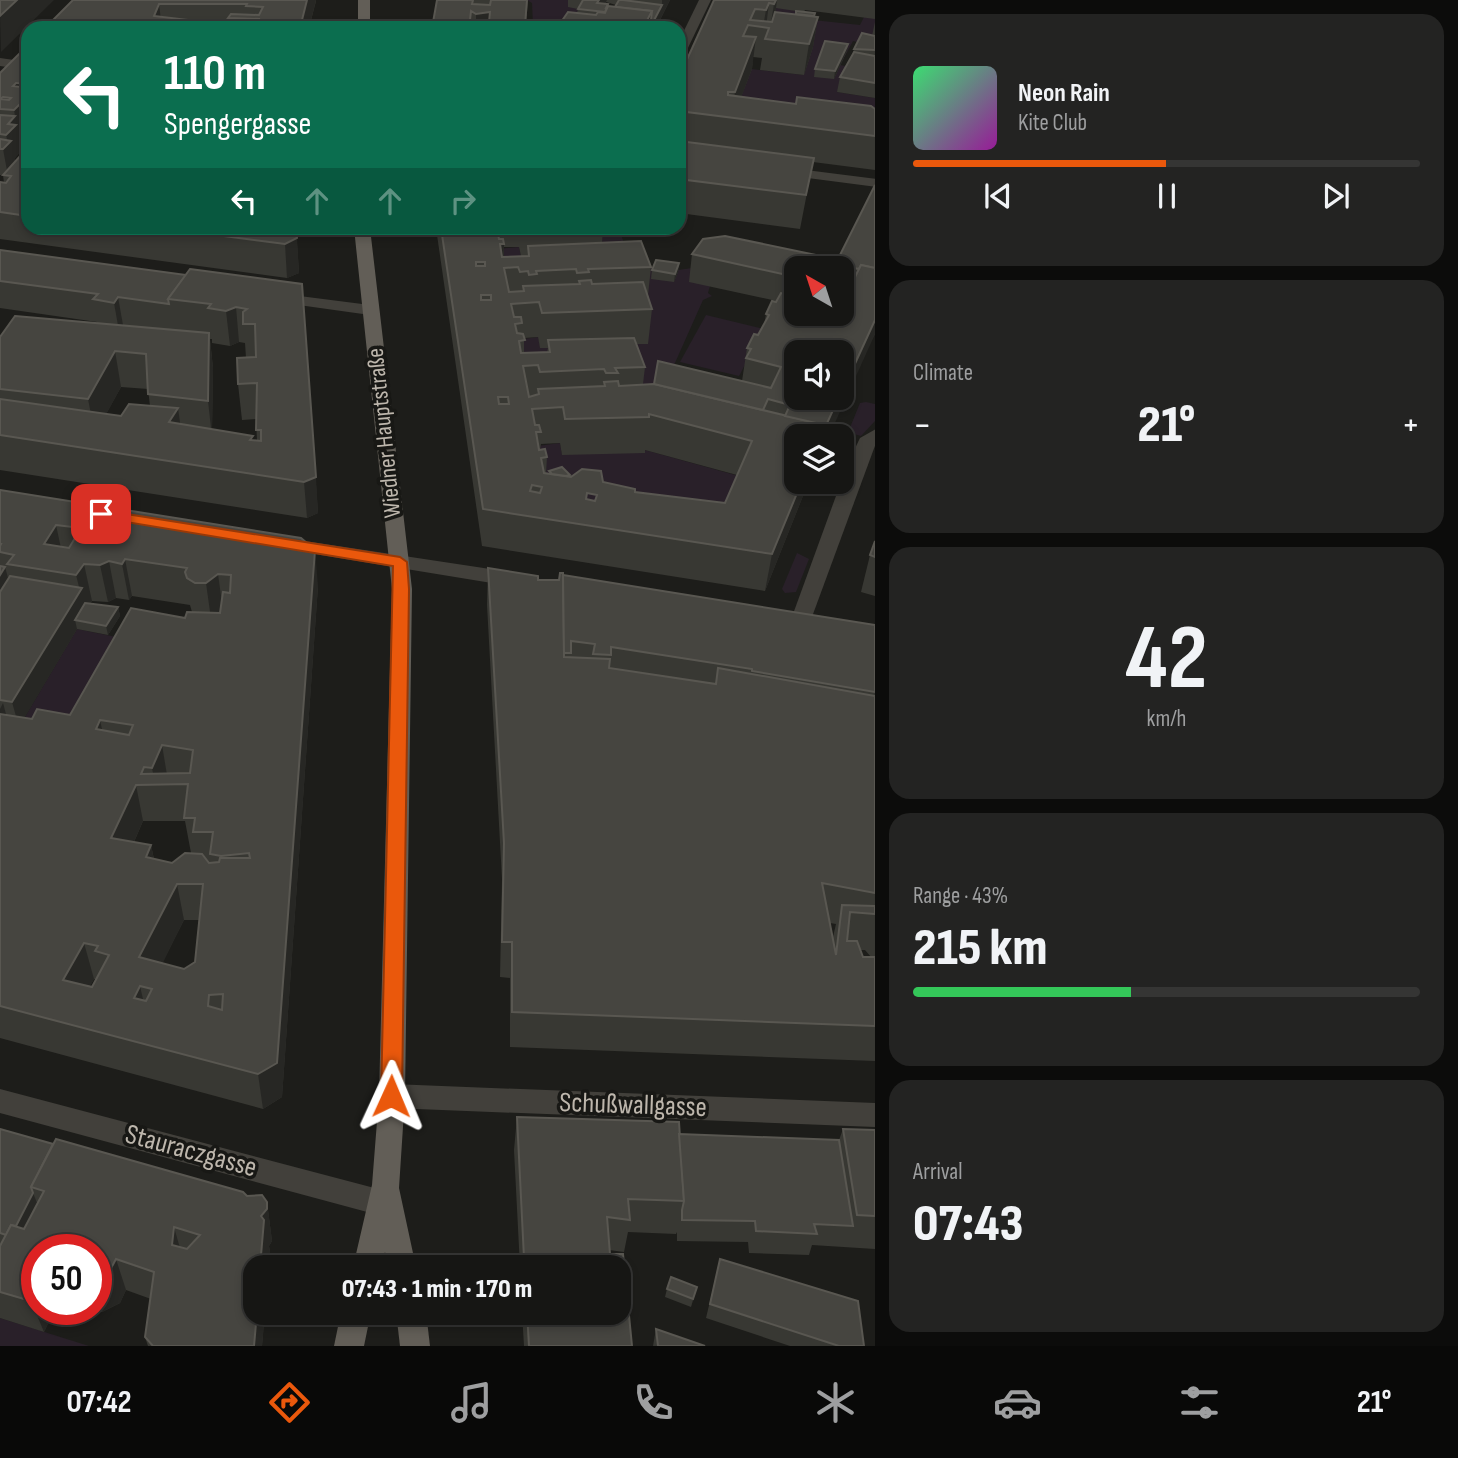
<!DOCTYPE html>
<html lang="en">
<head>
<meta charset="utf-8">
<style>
	:root { --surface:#161614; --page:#232322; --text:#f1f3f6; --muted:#9e9fa0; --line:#353534; --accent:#ea580c }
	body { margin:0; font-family:"Sofia Sans Condensed",sans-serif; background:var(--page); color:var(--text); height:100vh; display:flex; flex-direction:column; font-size:26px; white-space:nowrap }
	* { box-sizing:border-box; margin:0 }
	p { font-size:23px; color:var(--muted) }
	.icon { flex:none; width:38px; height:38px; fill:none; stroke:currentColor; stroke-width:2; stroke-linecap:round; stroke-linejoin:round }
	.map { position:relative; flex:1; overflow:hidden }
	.panel { display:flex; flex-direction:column; gap:14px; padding:14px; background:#0c0c0b; width:583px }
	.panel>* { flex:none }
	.hud { position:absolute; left:21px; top:21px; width:665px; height:214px; border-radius:21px; box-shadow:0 4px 10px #0003,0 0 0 2px var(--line); background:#0b6e4f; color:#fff; overflow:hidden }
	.needle { width:46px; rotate:321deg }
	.fabs { position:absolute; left:784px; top:256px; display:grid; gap:14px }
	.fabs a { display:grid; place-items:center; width:70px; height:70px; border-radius:14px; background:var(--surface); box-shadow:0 4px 10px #0003,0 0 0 2px var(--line); font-size:35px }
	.speed { position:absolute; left:21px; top:1234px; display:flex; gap:14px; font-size:35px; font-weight:700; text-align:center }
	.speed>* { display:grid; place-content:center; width:91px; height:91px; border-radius:50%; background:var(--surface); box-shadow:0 4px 10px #0003,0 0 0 2px var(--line); line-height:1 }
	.speed .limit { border:10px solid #d22; background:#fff; color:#111 }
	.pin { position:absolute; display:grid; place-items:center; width:60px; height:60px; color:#fff; margin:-30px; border-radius:14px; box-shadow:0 4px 10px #0006 }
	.me { position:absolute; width:77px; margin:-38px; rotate:1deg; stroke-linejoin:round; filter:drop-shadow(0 0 5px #0008) }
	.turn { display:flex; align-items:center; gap:24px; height:147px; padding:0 28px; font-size:32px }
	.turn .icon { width:91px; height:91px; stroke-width:2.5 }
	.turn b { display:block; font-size:49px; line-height:60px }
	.lanes { display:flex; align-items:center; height:66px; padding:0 28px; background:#0003; justify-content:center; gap:35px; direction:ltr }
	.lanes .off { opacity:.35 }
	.big { font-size:52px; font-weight:800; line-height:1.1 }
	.panel .card { flex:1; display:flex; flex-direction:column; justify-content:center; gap:10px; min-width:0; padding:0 24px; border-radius:21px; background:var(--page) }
	.panel .dial { align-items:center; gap:0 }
	.dial b { font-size:91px; line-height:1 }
	.song { display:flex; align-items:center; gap:21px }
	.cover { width:84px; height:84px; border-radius:10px; background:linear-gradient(135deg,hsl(140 70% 55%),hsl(300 70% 35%)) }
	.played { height:7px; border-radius:4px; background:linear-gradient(90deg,var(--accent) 50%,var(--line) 50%) }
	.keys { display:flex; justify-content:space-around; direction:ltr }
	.heat { display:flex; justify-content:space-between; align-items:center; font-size:38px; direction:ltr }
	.charge { height:10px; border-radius:5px; background:linear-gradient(90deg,#34c759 43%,var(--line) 0) }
	.trip { position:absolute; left:243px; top:1255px; width:388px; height:70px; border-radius:21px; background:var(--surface); box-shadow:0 4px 10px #0003,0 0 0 2px var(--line); font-weight:800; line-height:70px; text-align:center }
	.menu { display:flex; height:112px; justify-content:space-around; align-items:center; background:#090908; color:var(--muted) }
	.menu .icon { width:49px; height:49px }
	.menu .on { color:var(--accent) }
	.menu b { font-size:32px; color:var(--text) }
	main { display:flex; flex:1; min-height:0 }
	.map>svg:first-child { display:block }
</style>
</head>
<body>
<main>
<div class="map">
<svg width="876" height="1346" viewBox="0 0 876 1346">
	<rect width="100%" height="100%" fill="#1d1d1a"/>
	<!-- green -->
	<g fill="#292029">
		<path d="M527 0H573L585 10 574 28H526L533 26 532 3Z"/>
		<path d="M780 7 796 11 813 20 860 25 864 17 875 18V37L871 45 853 41 833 79 840 65 851 67 837 92 875 98V143L731 124 751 69 804 75 761 41 768 10Z"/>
		<path d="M592 228 620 232 632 265 671 271 699 267 710 286 708 293 712 296 703 300 662 392 541 386 517 340 538 337 541 348 648 343 503 278 498 249 519 247 521 256Z"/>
		<path d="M706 315 764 329 739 376 680 362Z"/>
		<path d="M866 402 875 404V421L861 436 854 434 849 430 860 403Z"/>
		<path d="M560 443 562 454 645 450 746 478 719 539 542 509 537 446Z"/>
		<path d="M797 553 809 559 796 592 785 593 782 589Z"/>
		<path d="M77 629 131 640 84 724 19 727Z"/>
		<path d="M0 1318 89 1346H0Z"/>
	</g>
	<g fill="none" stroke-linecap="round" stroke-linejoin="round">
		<!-- minor -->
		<g fill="#42403b" fill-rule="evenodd">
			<path d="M699 0H711L685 54 679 58V41Z"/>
			<path d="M0 58 28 62V70L0 66Z"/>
			<path d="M782 167 876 179V187L777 174V168Z"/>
			<path d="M276 293 370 305 378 310 370 315 270 301 268 298Z"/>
			<path d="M876 429V443L809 625 806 630H792L789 625 848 463 860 438Z"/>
			<path d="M285 538 516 573 523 575 526 580 523 585 516 587 278 548 275 544 278 540Z"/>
			<path d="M392 1084 876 1103V1127L392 1108 383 1104 379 1096 383 1088Z"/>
			<path d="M0 1089 382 1190 392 1194 396 1203 392 1212 382 1216 0 1113Z"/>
		</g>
		<!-- major -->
		<g fill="#625e57" fill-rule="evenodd">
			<rect x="358" y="0" width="12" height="28"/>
			<path d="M354 228H370L412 589 405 1096 399 1188 416 1267H388L385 1252 381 1267H353L372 1185 379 1096 392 589Z"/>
			<path d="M341 1312H371L364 1346H334Z"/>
			<path d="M396 1312H426L430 1346H400Z"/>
		</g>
	</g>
	<!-- wall -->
	<g fill="#383833" fill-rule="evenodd">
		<path d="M73 0H316V1L309 28H45Z"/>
		<path d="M437 0H528L526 25 542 28H432Z"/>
		<path d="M568 0H670L656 28H557L577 13 578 9 568 7ZM606 2 616 5 615 7 607 8 608 4H605Z"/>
		<path d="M714 0H875V19L805 10 804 12 814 16 818 17 813 47 804 75 760 70 762 58 753 57 752 69 741 97 796 104 875 109V170L813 162 800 229 679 213V77ZM776 8 796 11 795 14 776 12Z"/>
		<path d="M875 22V98L837 92 840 77 853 54 854 49 872 36Z"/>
		<path d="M848 44 847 51 834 79 814 77 815 69Z"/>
		<path d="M28 70V134L20 143 21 151 15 158V161L28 156V228H296L299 273 287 278 0 239V182L4 183 3 175H0V73ZM16 83 24 84 21 87 13 86ZM3 97 11 98 9 100 0 99Z"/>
		<path d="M875 185V334L796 481H809L765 591 482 546 436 228H603L602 243 651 267 648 295 652 309 648 344H637L645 367 643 384 742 381 747 348 758 335 764 325 766 314 777 301 689 282 692 254 838 259ZM504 247H519L521 256 504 257ZM796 268H842V313H796ZM538 337 540 348H548L547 352 524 353V338ZM560 443 562 455 645 453V450L737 475 725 503 635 492 603 482 570 477 549 471V474L546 473 547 457 540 450 541 444ZM587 493 597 495 595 501 586 499Z"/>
		<path d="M0 250 186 275 302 284 318 513 307 518 0 470V337L97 323V322L0 308ZM210 339H212V343L230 346 239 342 245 343 246 358 238 384 242 420 256 419 257 441 212 429 213 368ZM121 387 148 389 150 406 121 416 106 414Z"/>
		<path d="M679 263 678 272 674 282 651 279 652 270Z"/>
		<path d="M0 490 318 586 282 1097 263 1109 0 1038ZM132 596 190 605 192 612 70 715 32 719 24 718 77 629 108 635 120 616 118 607 90 604 92 601 108 602 116 598 129 600ZM143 821H185L191 853 172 863 154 859 151 845 134 842ZM184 920H199L195 962 184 969 162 963ZM94 979H96L92 987H89Z"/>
		<path d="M875 541V596L861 592 870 555Z"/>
		<path d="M488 568 538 580H563L875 625V1061L510 1047V978L500 977 502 879 487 605ZM830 923 836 924 833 937ZM860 950H865L871 957H863Z"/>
		<path d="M517 1117 679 1122V1134L839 1140 843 1129 875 1130V1249L812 1245 809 1255 749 1253 748 1242 677 1241V1232L676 1234 628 1232 624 1252 609 1250 610 1254H623L632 1346H524L522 1312H620V1267H520L514 1150Z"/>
		<path d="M0 1129 267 1202 272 1241 269 1246 270 1252 262 1346H148L145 1337 151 1299 126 1290 120 1303 102 1312 92 1309H96V1250H37V1309H55L44 1332 0 1318Z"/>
		<path d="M720 1259 864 1346H790L706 1318Z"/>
		<path d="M697 1287 691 1307 665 1297 667 1289Z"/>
		<path d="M656 1329 705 1346H653Z"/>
	</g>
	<!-- shaded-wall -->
	<g fill="#272724">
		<path d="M17 0H54L1 52 0 16Z"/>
		<path d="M307 0H316L309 28H300Z"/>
		<path d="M599 0H607L600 12 597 3Z"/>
		<path d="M662 0H670L656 28H643L652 11 662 5Z"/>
		<path d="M776 0H777L774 24 769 35 774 4Z"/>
		<path d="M769 3 766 27H763L766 10Z"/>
		<path d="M159 4 162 28 154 16Z"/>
		<path d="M490 12 489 28H476V14Z"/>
		<path d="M818 17 813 47 804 75 809 44Z"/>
		<path d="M756 37 752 69 733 118H731L735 92Z"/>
		<path d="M848 44 847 51 834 79 835 71Z"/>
		<path d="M28 96V134L20 143 21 151 15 158 17 168 8 176 3 149 8 144 6 135 8 124 15 116 14 110Z"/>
		<path d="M28 175V209L20 185Z"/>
		<path d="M297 238 299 273 287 278 285 244Z"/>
		<path d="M500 244H504L503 278Z"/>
		<path d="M679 263 678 272 674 282 675 274Z"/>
		<path d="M118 297 123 325 119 331 114 303Z"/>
		<path d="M236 307 239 342 230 346 226 311Z"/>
		<path d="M875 320V334L829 436H821L839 397H842V392Z"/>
		<path d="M209 333 213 368 212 437 208 401Z"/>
		<path d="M115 351 121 387 95 435 88 399Z"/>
		<path d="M178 408 183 444 169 422Z"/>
		<path d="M316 477 318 513 307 518 304 482Z"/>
		<path d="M802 481H809L765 591 772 554Z"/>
		<path d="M56 525 64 562 44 544Z"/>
		<path d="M315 550 318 586 282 1097 263 1109 258 1074Z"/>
		<path d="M125 559 132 596 129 600 122 564Z"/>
		<path d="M109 561 116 598 108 602 100 565Z"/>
		<path d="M84 564 92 601 86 609 75 620 77 629 19 727 12 702 80 591 76 575Z"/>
		<path d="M5 567 15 603 0 626V575Z"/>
		<path d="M218 574 223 610 211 619 206 583Z"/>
		<path d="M118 607 120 616 108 635 106 626Z"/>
		<path d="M3 703 13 740 0 720V709Z"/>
		<path d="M100 720 108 757 96 729Z"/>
		<path d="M162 745 168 781 155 784 152 768Z"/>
		<path d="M136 785 143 821 120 874 111 838Z"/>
		<path d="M151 845 158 881 146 857Z"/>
		<path d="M177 884 184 920 150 989 139 957Z"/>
		<path d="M84 943 94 979 74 1015 63 980Z"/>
		<path d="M140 986 148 1021 134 998Z"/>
		<path d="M33 1193 44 1220 11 1236Z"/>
		<path d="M267 1202 272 1241 269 1246 270 1252 268 1267H260L261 1216Z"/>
		<path d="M174 1227 183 1259 172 1245Z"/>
		<path d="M116 1259 126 1290 120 1303 102 1312 96 1297V1278Z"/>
		<path d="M37 1289V1309H55L44 1332 31 1301Z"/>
		<path d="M257 1312H265L262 1346H254Z"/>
	</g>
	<!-- building -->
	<g fill="#464540" stroke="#595751" stroke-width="2" fill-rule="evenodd">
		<path d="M0 0H17L0 16Z"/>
		<path d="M73 0H307L300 28H242L245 25 257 26 259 19 228 18 231 14 259 15 263 7 246 6 247 4H159L154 16 205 22 201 26 215 28H45Z"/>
		<path d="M437 0H473L472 4 490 5 491 0H527L525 25 542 27V28H498L500 23 489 22 490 12 476 14 471 11 470 20 478 21 476 25 491 28H432Z"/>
		<path d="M583 0H599L597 3 608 4 606 8H607L605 12 578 9Z"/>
		<path d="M619 0H623L662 5 650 28 652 11 615 7Z"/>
		<path d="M714 0H776L774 4 769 3 766 10 755 9 750 20 772 22 775 12 818 17 809 44 765 39 769 28 748 25 743 36 756 37 735 92H728V95L796 104 797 97 871 106 875 109V136L679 111V77Z"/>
		<path d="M608 6 652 11 643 28H596L598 24 576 21 572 28H557L568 12 596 15 598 12 605 13Z"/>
		<path d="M796 11 815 13 814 16 796 14Z"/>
		<path d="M862 33 875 36V50L854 49Z"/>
		<path d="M825 41 848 44 835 71 815 69Z"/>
		<path d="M21 52 28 53V69L27 70H28V96L14 110 0 109V73ZM16 83 24 84 21 87 13 86ZM3 97 11 98 9 100 0 99Z"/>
		<path d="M854 52 875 56V83L840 77Z"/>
		<path d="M0 115 15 116 8 124 16 125 6 135 0 134Z"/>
		<path d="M0 139 11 141 3 149H0Z"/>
		<path d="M679 141 814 158 806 195 679 179Z"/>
		<path d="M21 155H28V175L20 185 23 188 28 189V216L0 212V182L6 183 11 176 3 175Z"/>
		<path d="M875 185V268L861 265 859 269 839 265 840 260 838 259Z"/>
		<path d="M113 228H171L170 229 171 235Z"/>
		<path d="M171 228H296L297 238 285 244 170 229Z"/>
		<path d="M441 228H500L501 230H497L499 239H503L504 244H500L502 257 529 256 528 246 641 241 651 267 588 269 589 272 577 273 576 269 536 271 537 274 529 275 528 271 520 272 518 267 504 268 509 292 524 291 523 286 580 284 579 281 591 280 592 284 643 282 652 309 542 313 539 302 511 304 514 317H521L522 323 515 324 517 333 523 334 525 340 519 341 521 353 550 352 548 340 634 338 645 367 615 368 618 373H606L604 369 540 372 538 365 523 366 529 397 539 394 538 389 605 386 604 382 618 381 619 386 654 384 825 425 821 436H796V481H802L772 554 483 509ZM476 262H485V266H476ZM481 295H491V300H481ZM498 397H508L509 404H499ZM563 407 565 419 649 417V414L752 441 725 503 635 492V489L603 482 601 471 582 469 571 477 544 473 541 458 547 457 545 449 539 450 536 432H541L539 425H535L532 409ZM532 485 542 487 540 493 530 491ZM587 493 597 495 595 501 586 499Z"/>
		<path d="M725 236 840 260 837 268H796V277L692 254 703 239Z"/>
		<path d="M0 250 186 275 168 299 169 304 118 297 114 303 93 299 98 294 0 281Z"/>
		<path d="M656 260 679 263 675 274 652 270Z"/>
		<path d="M861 265 875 268V320L842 392V352H796V397H839L823 432 825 425 785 416 790 405 768 399 763 410 654 384 658 361 771 388 781 367 746 358 751 349 747 348 754 334 758 335 769 315 766 314 772 301 776 302 781 293 796 296V313H842V276L854 279Z"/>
		<path d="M190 269 302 284 316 477 304 482 0 435V399L121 416 129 404 178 408 169 422 253 436 250 440 261 441V430H256L257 383 238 384 237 358 256 357 255 324H243V312L247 309 236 307 226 311 208 308 211 304 168 299Z"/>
		<path d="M15 316 209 333 208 401 148 394 146 354 115 351 88 399 0 389V337Z"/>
		<path d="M562 467 570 475 566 476 552 474 549 471Z"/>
		<path d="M0 490 301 538 315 550 277 1063 258 1074 0 1006V714L32 719 37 709 70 715 131 608 185 618 187 612 220 613 223 592 230 593 231 575 218 574 206 583H195L187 578 185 572 187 568 125 559 122 564 109 561 100 565 84 564 76 575 7 564 14 555 0 552V546L1 544H0ZM56 525 81 528 69 548 44 544ZM100 720 133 725 129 735 96 729ZM162 745 193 750 190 773 141 774 144 767 152 768ZM188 784 184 818H195L193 832H213L210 854 221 856 249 853 250 858H220L219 862 209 863 202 854 185 853 172 863 146 857 151 845 111 838 136 785ZM177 884H203L195 962 184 969 139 957ZM84 943 98 946 95 951 109 955 92 987 63 980ZM140 986 152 989 146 1001 134 998ZM223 994 222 1010 208 1006 209 995Z"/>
		<path d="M875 541V557L870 555Z"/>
		<path d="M0 566 5 567 0 575Z"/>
		<path d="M488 568 538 576V580H559L560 573H563L564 657 610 659 609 668 716 684 718 668 875 696V893L822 883 836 955 842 905 875 906V914L850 912 847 941H857L863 957H875V1026L512 1012V942H502L504 843Z"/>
		<path d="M563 575 875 625V692L752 671V669L611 647V655L593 654 595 644 571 641V653H564Z"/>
		<path d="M10 576 82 588 12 702 0 700V592Z"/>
		<path d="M85 603 118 607 106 626 75 620Z"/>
		<path d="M517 1117 679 1122 684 1201 628 1199 630 1220 607 1217 610 1254H524V1258Z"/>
		<path d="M0 1129 53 1144 31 1187 33 1193 16 1226 11 1225 6 1235 0 1233Z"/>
		<path d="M843 1129 875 1130V1216L857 1215Z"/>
		<path d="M679 1134 839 1140 853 1226 814 1224 817 1234 756 1231 755 1221 682 1220V1210L684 1201Z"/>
		<path d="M56 1139 243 1192 247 1196 262 1195 267 1202V1209L261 1216 264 1220 260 1267H256V1312H257L254 1346H153L145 1337 154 1272 116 1259 109 1272 96 1278V1250H66L67 1245 59 1243 56 1250H37V1289L31 1301 0 1292V1246L11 1225 24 1229 44 1191 31 1187ZM174 1227 200 1235 187 1249 172 1245Z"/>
		<path d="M524 1254H623L632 1346H529L527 1312H620V1267H525Z"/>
		<path d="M720 1259 858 1301 864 1346H839L710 1304Z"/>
		<path d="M671 1277 697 1287 693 1299 667 1289Z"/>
		<path d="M656 1329 705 1346H658Z"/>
	</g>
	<!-- route -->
	<path fill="#ea580c" stroke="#983908" stroke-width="2" d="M101 510 400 557 407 562 409 589 402 1096 399 1102 391 1105 384 1102 381 1096 393 566 96 517V511Z"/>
	<g text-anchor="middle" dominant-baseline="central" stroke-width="7" stroke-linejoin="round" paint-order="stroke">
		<!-- street labels -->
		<g font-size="24" fill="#bdb6ac" stroke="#181815">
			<text transform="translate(384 433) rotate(-96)">Wiedner Hauptstraße</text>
		</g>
		<!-- near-street labels -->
		<g font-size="28" fill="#bdb6ac" stroke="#181815">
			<text transform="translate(633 1105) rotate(2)">Schußwallgasse</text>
			<text transform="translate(191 1151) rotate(15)">Stauraczgasse</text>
		</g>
	</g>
</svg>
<div class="fabs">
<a><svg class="needle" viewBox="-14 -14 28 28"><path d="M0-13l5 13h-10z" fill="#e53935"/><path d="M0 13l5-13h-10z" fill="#9e9fa0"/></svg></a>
<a><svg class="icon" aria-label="sound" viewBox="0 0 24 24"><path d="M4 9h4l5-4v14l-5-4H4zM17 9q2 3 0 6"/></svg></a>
<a><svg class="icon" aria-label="layers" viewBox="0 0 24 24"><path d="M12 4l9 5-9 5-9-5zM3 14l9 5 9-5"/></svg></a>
</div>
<div class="speed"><div class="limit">50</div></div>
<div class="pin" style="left:101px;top:514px;background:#d93025"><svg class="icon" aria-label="arrive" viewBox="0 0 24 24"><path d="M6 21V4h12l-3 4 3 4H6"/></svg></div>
<svg class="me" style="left:391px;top:1096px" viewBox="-20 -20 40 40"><path d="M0-17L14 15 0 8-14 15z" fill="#ea580c" stroke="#fff" stroke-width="4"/></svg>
<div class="trip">07:43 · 1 min · 170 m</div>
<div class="hud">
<div class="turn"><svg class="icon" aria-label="left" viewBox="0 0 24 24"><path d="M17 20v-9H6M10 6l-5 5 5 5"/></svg><div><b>110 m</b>Spengergasse</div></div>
<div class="lanes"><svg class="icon" aria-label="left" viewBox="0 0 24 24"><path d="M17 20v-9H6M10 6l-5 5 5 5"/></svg><svg class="icon off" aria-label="ahead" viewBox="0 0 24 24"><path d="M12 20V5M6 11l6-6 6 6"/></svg><svg class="icon off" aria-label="ahead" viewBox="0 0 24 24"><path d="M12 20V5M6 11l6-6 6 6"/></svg><svg class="icon off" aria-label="right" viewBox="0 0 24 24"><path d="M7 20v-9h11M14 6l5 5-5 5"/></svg></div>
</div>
</div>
<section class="panel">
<div class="card">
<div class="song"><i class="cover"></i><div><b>Neon Rain</b><p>Kite Club</p></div></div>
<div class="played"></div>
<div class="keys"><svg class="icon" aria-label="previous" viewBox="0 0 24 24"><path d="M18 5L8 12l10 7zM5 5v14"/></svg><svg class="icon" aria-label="pause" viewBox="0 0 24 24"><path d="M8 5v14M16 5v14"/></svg><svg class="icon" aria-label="next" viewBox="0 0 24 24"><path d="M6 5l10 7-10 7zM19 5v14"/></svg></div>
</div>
<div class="card"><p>Climate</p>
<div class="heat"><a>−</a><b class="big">21°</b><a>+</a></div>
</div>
<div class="card dial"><b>42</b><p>km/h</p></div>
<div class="card"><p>Range · 43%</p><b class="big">215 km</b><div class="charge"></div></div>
<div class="card"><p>Arrival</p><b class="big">07:43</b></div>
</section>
</main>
<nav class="menu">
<b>07:42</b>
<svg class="icon on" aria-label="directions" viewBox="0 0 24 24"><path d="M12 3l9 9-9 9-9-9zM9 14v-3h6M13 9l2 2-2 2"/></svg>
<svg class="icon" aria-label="music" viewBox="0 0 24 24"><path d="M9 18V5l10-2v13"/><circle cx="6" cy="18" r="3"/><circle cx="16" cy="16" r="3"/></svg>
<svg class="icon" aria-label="phone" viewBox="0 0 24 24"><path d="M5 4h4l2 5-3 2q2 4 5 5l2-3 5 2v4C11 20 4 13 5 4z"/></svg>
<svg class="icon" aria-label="climate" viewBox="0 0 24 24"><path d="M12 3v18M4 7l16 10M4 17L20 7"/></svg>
<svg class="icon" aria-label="car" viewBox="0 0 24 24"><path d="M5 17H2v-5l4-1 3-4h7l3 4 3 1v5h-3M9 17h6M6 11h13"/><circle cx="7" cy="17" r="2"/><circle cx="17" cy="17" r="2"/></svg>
<svg class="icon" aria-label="filters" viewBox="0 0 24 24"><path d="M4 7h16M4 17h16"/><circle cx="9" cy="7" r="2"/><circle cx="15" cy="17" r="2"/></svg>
<b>21°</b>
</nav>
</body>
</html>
